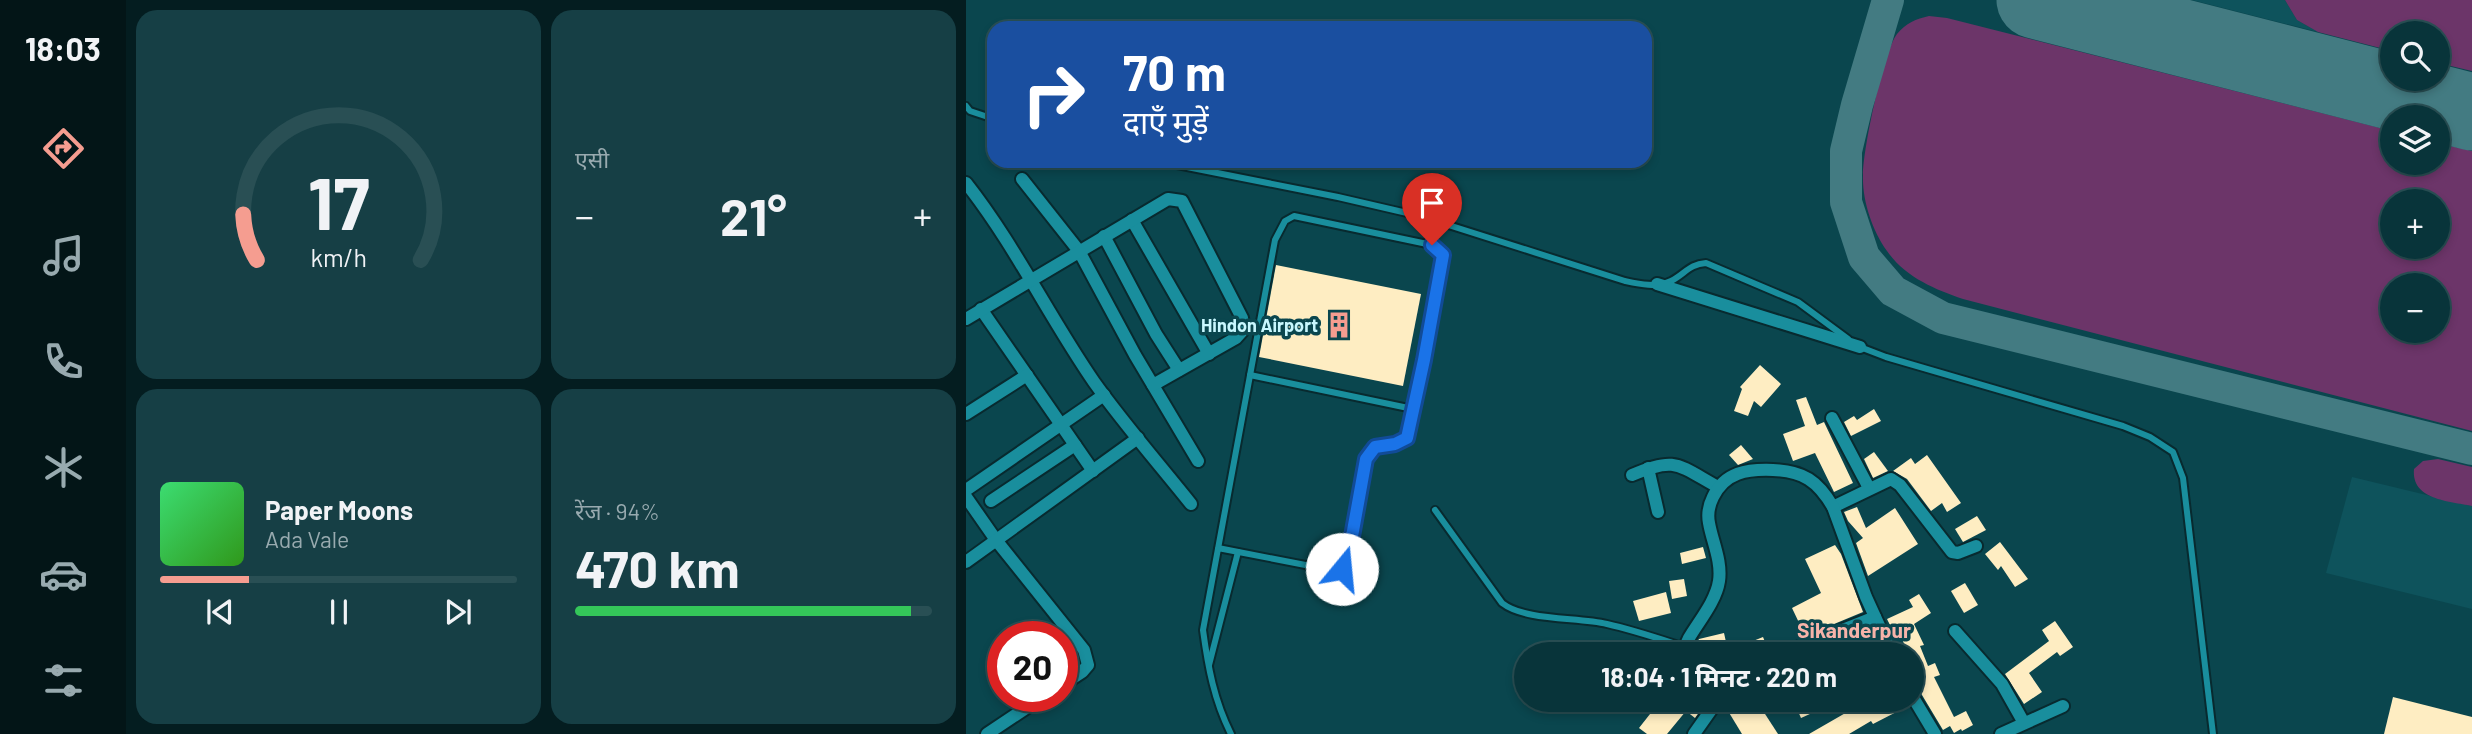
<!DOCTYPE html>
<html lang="hi">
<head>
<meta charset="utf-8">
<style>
	:root { --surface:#08343a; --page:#163f45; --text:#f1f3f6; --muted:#98aaaf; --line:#294f54; --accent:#f59d90 }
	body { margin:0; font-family:Barlow,"Noto Sans Devanagari",sans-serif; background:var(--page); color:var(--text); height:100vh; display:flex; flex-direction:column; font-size:26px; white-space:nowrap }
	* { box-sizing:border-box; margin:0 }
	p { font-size:23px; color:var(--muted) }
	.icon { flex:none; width:38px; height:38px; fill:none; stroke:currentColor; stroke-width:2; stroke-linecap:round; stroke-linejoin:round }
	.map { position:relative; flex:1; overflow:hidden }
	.panel { display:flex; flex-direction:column; gap:10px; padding:10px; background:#041d20; width:840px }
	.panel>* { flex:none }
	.hud { position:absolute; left:21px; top:21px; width:665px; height:147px; border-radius:21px; box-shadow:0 4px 10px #0003,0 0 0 2px var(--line); background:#1a4fa0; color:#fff; overflow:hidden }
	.controls { position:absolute; left:1414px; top:21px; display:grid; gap:14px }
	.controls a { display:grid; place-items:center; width:70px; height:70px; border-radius:50%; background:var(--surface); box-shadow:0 4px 10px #0003,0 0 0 2px var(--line); font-size:35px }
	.speed { position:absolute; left:21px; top:621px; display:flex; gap:14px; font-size:35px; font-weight:700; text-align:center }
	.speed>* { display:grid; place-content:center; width:91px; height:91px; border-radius:50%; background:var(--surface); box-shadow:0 4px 10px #0003,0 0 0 2px var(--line); line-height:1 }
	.speed .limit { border:10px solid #d22; background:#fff; color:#111 }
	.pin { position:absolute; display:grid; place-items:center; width:60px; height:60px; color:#fff; margin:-72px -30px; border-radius:50% 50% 50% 0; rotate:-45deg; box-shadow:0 0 7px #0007 }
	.pin .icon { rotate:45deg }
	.me { position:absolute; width:77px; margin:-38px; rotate:17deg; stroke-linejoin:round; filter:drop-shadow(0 0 5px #0008) }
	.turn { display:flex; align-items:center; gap:24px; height:147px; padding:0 21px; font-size:32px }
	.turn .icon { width:91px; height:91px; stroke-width:2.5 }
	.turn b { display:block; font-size:49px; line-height:60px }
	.big { font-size:52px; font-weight:700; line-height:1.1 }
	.panel .tile { flex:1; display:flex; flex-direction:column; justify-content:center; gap:10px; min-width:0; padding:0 24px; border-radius:21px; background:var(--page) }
	.panel .dial { align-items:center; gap:0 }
	.dial svg { height:182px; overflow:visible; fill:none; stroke:var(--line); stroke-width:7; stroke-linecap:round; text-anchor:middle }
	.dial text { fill:var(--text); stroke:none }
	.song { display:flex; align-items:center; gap:21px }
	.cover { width:84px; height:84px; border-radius:10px; background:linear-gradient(135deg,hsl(140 70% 55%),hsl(110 70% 35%)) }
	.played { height:7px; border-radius:4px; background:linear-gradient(90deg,var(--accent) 25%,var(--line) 25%) }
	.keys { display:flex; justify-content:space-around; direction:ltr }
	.heat { display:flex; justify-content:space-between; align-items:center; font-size:38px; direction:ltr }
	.charge { height:10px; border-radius:5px; background:linear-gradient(90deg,#34c759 94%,var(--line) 0) }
	.panel .tiles { flex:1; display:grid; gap:10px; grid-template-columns:repeat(2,1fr) }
	.trip { position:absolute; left:548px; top:642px; width:410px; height:70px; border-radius:35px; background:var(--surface); box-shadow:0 4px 10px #0003,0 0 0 2px var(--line); font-weight:700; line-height:70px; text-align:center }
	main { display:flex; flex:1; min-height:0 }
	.tabs { display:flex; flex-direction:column; width:126px; justify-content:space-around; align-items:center; background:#031517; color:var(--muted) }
	.tabs .icon { width:49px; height:49px }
	.tabs .current { color:var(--accent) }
	.tabs b { font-size:32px; color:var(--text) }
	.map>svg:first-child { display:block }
</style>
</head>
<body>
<main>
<nav class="tabs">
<b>18:03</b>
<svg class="icon current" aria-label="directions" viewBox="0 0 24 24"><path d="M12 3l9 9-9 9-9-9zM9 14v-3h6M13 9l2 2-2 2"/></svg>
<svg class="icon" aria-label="music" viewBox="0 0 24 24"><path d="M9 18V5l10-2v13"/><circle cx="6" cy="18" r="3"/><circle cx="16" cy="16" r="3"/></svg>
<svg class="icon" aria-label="phone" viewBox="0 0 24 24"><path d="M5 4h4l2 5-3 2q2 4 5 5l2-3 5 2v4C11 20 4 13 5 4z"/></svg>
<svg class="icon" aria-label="climate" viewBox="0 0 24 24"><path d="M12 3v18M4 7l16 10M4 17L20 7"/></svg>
<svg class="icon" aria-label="car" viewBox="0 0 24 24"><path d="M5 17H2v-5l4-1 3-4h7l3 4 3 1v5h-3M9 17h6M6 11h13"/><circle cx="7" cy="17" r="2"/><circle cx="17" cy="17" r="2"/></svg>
<svg class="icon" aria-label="filters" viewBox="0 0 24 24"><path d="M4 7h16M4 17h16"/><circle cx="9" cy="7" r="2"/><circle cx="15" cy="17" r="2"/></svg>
</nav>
<section class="panel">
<div class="tiles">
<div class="tile dial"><svg viewBox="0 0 100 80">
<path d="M14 69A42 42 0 1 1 86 69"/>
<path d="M14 69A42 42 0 0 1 8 49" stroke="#f59d90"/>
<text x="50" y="56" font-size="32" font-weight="700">17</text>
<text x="50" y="72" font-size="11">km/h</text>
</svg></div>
<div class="tile"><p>एसी</p>
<div class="heat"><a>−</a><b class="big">21°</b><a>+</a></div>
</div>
<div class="tile">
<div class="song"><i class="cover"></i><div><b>Paper Moons</b><p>Ada Vale</p></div></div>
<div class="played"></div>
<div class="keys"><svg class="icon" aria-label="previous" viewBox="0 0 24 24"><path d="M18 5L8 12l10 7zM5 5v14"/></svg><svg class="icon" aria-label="pause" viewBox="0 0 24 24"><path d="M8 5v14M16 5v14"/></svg><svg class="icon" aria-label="next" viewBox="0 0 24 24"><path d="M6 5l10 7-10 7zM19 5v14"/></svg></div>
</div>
<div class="tile"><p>रेंज · 94%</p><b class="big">470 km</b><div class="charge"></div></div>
</div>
</section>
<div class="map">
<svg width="1506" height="734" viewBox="0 0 1506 734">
	<rect width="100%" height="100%" fill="#0a464e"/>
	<!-- built -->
	<g fill="#0e535c">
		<path d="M1226 0H1319L1331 20 1352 32Z"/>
		<path d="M1386 477 1506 506V609L1360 573Z"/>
	</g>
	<!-- green -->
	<g fill="#6c3569" fill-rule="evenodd">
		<path d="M1319 0H1506V71L1472 63V33H1426V51L1352 32 1331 20Z"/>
		<path d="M963 16 981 18 1426 131V163H1472V143L1506 151V431L997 299C968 289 939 277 921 251 906 230 896 200 897 175 897 150 917 52 931 34 940 23 950 19 963 16ZM1426 201H1472V247H1426ZM1426 285H1472V331H1426Z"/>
		<path d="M1472 459 1506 467V506C1483 501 1445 500 1448 469L1457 461Z"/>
	</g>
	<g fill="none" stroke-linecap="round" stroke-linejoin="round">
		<!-- taxiway -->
		<path stroke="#437b82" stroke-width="32" d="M922 0 891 105 880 151V202L898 257 927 291 977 318 1506 449"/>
		<!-- runway -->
		<path stroke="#437b82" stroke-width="77" d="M1069 0 1506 112"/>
	</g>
	<!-- building -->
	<g fill="#feedc2">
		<path d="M310 265 455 294 437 386 293 357Z"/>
		<path d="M794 365 815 384 795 407 788 401 782 416 768 411 776 389 774 387Z"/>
		<path d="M840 397 851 425 858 422 887 483 868 492 849 453 827 461 817 434 839 426 830 400Z"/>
		<path d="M908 409 915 421 885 436 878 422 888 416 891 420Z"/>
		<path d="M775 445 787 459 772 465 763 455Z"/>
		<path d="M908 452 922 471 907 478 898 459Z"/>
		<path d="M961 455 995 503 981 512 976 503 965 511 941 479 927 471 945 458 949 464Z"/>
		<path d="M891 507 900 528 929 508 952 544 902 576 890 543 897 538 882 521 878 512Z"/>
		<path d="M1011 516 1020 530 997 542 989 529Z"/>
		<path d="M1034 542 1062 579 1049 587 1035 566 1032 570 1019 554Z"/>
		<path d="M869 545 875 554 897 612 856 629 853 622 836 629 826 608 855 593 839 559Z"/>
		<path d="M737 547 740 558 716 564 714 553Z"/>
		<path d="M718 579 721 596 706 599 703 581Z"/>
		<path d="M999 583 1012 605 998 613 985 591Z"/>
		<path d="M700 592 705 613 673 621 667 601Z"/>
		<path d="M953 594 965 613 948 624 958 645 954 646 962 666 969 663 974 675 968 677 988 717 1000 711 1007 725 996 731 995 729 988 733 984 726 977 730 953 690 945 685V654H943L931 629 927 631 921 619 947 607 943 600Z"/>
		<path d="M1089 621 1107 647 1094 656 1091 652 1063 673 1076 692 1058 704 1039 674 1083 641 1076 630Z"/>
		<path d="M758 633 762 651 797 637 804 654H732L729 647 733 639Z"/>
		<path d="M1427 697 1506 717V734H1418Z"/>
		<path d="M695 700H720L734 711 729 718 720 711 701 734H681L673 728Z"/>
		<path d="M761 700H790L812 734H776L759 706Z"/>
		<path d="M827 700H875L835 718Z"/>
		<path d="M902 700H938L942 706 907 724 905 721 883 734H843Z"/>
	</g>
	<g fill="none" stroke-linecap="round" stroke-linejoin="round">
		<!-- lane casing -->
		<g stroke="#082a2f" stroke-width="10">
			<g id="lane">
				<path d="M0 106 4 111 28 119"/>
				<path d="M191 161 372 197 454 216 659 281C673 284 691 288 705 281 719 274 723 264 740 263L832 302 882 339"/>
				<path d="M466 245 473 222"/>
				<path d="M894 347 920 357 1157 426 1184 437 1207 452 1217 478 1247 734"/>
				<path d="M284 375 447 409"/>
				<path d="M469 510 536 603C559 621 611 617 641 624 668 630 694 639 719 647"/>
				<path d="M252 548 360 569H376L383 553 400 459 409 447 429 444 441 438 458 360 477 255 466 245 328 216 319 221 309 240 237 630C242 667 248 700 265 734"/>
				<path d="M243 665 272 552"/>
			</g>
		</g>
		<!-- street casing -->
		<g stroke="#082a2f" stroke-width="16">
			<g id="street">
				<path d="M56 179 113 251 169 355 232 461"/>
				<path d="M0 183C49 245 83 317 128 382 158 424 193 464 225 504"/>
				<path d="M166 220 243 354"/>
				<path d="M138 236 190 334 213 370"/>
				<path d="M691 284 894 347"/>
				<path d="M15 309 127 471"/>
				<path d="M0 319 202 199 216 201 276 318 278 329 270 338 187 385"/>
				<path d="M0 414 61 375"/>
				<path d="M866 418 903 488"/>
				<path d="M682 468 692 512"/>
				<path d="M666 475C710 456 712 465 752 487"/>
				<path d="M0 490 138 395"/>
				<path d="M0 497 30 540 118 650 122 665 116 672 96 685"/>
				<path d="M25 501 109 445"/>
				<path d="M867 507 925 479 934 485 986 552 992 553 1010 546"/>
				<path d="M0 562 172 438"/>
				<path d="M989 631 1036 684 1058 723"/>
				<path d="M723 654 719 647 723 638C733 621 750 601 753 581 756 561 746 541 743 523 741 513 743 505 747 497 759 472 781 469 807 470 837 471 852 481 867 507L900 597 926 654"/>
				<path d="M816 654 909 617"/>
				<path d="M945 694 969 734"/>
				<path d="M21 734 78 696"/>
				<path d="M728 734 752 700"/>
				<path d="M1035 734 1097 706"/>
			</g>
		</g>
		<!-- lane -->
		<use href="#lane" stroke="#198e9d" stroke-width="6"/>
		<!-- street -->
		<use href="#street" stroke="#198e9d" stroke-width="12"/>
	</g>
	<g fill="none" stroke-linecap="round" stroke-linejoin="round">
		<!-- route casing -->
		<g stroke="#114b97" stroke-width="18">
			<path id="route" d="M376 569 383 553 400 459 409 447 429 444 441 438 458 360 477 255 466 245"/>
		</g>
		<!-- route -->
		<use href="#route" stroke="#1a73e8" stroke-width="12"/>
	</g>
	<!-- icons -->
	<defs>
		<g id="building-bare" transform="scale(2.1)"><path d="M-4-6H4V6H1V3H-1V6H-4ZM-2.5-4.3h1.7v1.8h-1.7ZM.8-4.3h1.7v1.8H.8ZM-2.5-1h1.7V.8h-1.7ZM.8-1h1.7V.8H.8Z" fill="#f59d90" stroke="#0a464e" stroke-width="2.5" paint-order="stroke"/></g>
	</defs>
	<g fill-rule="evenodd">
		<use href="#building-bare" x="373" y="325"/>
	</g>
	<g text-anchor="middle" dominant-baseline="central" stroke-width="7" stroke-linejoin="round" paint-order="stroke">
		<!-- poi labels -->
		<g font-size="18" font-weight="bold" fill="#c8f7fe" stroke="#0a464e" text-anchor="end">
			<text x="352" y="325">Hindon Airport</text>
		</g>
		<!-- quarter labels -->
		<g font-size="21" font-weight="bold" fill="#f6b3a9" stroke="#0a464e">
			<text x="888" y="629">Sikanderpur</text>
		</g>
	</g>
</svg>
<div class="controls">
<a><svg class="icon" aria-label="search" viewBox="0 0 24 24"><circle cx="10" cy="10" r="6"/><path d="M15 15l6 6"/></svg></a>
<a><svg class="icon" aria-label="layers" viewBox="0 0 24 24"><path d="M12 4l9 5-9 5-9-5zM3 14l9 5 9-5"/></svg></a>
<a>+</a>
<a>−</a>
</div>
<div class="speed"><div class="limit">20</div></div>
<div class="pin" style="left:466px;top:245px;background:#d93025"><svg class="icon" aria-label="arrive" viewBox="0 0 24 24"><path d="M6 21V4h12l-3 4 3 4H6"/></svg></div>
<svg class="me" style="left:376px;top:569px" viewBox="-20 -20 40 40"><circle r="19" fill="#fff"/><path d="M0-13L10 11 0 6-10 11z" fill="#1a73e8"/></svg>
<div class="trip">18:04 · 1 मिनट · 220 m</div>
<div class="hud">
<div class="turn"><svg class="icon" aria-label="right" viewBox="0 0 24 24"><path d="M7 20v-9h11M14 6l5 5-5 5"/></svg><div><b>70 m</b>दाएँ मुड़ें</div></div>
</div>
</div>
</main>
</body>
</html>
